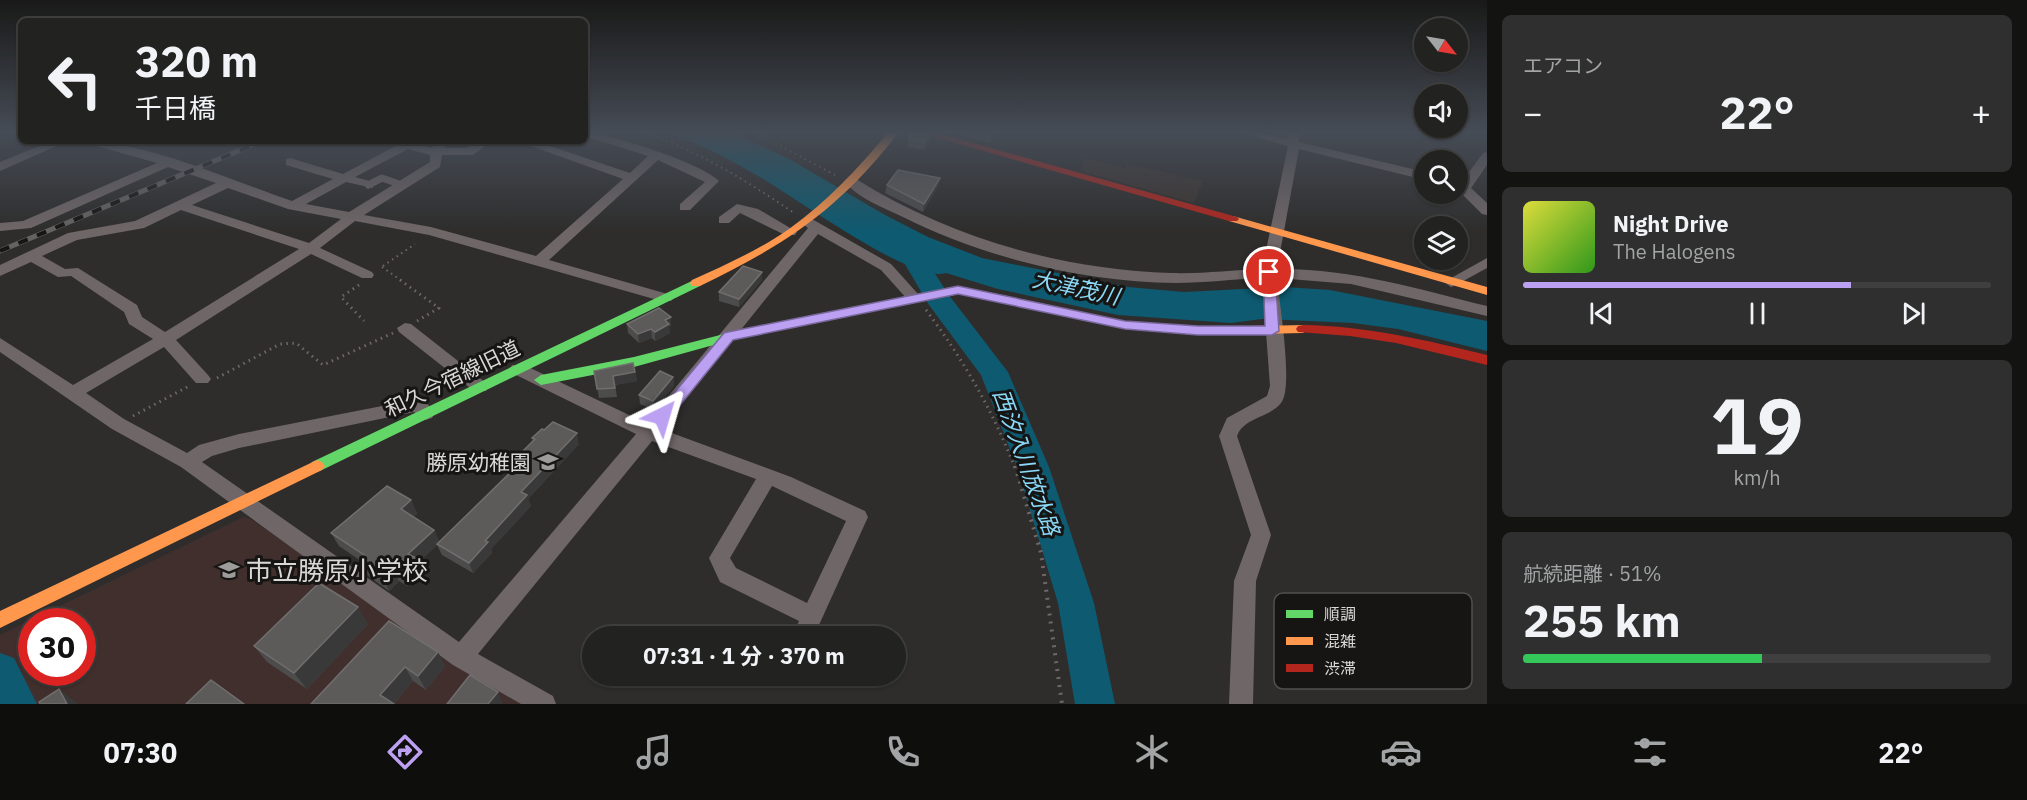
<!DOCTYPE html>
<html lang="ja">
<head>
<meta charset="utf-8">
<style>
	:root { --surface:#222221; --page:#2e2f2e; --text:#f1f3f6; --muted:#a2a4a5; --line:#3f3f3f; --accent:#bca0f2 }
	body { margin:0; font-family:"IBM Plex Sans","Noto Sans JP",sans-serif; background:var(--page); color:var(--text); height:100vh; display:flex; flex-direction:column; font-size:22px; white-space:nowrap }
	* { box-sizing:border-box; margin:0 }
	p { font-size:20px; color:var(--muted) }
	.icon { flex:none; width:33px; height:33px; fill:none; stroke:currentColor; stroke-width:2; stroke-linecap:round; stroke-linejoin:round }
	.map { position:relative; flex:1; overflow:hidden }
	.sheet { display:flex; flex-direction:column; gap:15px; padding:15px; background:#131312; width:540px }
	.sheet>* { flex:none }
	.banner { position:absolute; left:18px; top:18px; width:570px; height:126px; border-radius:9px; box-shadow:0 2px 4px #0004,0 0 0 2px var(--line); background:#222221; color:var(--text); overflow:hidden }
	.needle { width:39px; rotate:121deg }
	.tools { position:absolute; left:1414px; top:18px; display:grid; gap:12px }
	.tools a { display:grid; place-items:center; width:54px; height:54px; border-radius:50%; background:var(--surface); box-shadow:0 2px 4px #0004,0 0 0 2px var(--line); font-size:30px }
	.speed { position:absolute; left:18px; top:608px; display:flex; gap:12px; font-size:30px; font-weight:700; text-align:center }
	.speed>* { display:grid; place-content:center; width:78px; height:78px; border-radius:50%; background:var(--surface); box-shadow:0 2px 4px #0004,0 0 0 2px var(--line); line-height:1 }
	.speed .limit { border:9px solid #d22; background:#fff; color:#111 }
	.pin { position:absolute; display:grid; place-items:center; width:51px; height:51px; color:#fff; margin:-26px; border:3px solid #fff; border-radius:50%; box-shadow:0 2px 6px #0007 }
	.me { position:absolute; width:66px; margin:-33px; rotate:40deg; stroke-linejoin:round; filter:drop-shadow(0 0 4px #0008) }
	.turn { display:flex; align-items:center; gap:21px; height:126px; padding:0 18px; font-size:27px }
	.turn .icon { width:78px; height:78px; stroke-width:2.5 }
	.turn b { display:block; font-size:42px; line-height:51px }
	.big { font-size:45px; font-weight:700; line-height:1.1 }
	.sheet .widget { flex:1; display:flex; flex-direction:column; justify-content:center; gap:9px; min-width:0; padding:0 21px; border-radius:9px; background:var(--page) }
	.sheet .dial { align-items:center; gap:0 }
	.dial b { font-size:78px; line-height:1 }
	.song { display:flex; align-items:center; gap:18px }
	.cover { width:72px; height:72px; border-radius:9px; background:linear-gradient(135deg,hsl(60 70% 55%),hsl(110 70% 35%)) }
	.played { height:6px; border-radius:3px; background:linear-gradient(90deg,var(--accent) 70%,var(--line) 70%) }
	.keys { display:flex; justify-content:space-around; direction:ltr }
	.heat { display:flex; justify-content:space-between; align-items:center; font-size:33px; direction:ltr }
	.charge { height:9px; border-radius:4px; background:linear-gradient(90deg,#34c759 51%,var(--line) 0) }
	.trip { position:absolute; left:582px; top:626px; width:324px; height:60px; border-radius:30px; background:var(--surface); box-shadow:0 2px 4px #0004,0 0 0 2px var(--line); font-weight:700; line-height:60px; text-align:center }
	.tabs { display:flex; height:96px; justify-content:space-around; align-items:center; background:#0e0e0d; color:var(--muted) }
	.tabs .icon { width:42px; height:42px }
	.tabs .current { color:var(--accent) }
	.tabs b { font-size:27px; color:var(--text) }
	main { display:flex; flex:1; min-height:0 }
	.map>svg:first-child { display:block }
</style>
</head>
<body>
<main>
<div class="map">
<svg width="1487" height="704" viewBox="0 0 1487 704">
	<rect width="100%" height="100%" fill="#2e2d2c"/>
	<!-- built -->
	<path fill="#3b332f" d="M1084 158 1125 168 1127 164 1203 181 1194 203 1081 171Z"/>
	<!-- education -->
	<path fill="#402f2c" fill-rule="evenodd" d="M243 517 251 519 495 689 521 704H26L0 659V635ZM32 621H82V672H32Z"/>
	<!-- water -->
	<path fill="#0e5a70" d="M667 133H734L791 160 885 215 928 237 982 258 1128 287 1184 292 1284 287 1330 290 1487 321V351L1398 329 1353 323 1262 319 1231 323 1118 315 998 289 946 273C914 285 791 194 758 176 729 159 699 143 667 133Z"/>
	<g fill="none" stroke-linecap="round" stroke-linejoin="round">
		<!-- river -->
		<g fill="#0e5a70" fill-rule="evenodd">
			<path d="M905 237 913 239 948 294 1008 372 1049 467 1094 603 1115 704H1075L1058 603 1017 467 981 375 929 305 893 244 897 239Z"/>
			<path d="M0 653 14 658 37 704H0Z"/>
		</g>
		<!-- path-far2 -->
		<g stroke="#6e6868" stroke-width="2" stroke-dasharray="1.5 4" stroke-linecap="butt">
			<path d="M646 133C700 152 747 181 794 213"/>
			<path d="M756 133 837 176"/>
			<path d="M383 266 415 244"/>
			<path d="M382 267 402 281"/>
		</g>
		<!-- path-far1 -->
		<g stroke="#6e6868" stroke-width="3" stroke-dasharray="1.5 4.5" stroke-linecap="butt">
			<path d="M400 280 439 308 417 321"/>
			<path d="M359 285 341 297 364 321"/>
			<path d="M926 310C963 359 993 411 1015 468"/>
			<path d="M217 378 280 344 296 343 323 365 393 333"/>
			<path d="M133 416 191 385"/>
		</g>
		<!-- path -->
		<path stroke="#6e6868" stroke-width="4" stroke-dasharray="2 6" stroke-linecap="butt" d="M1015 466 1041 553 1062 704"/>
		<!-- lane -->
		<path stroke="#6f6667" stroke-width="7" d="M368 185 382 178 402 185"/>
		<!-- street -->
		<g fill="#6f6667" fill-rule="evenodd">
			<path d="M585 133C610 133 703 164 719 181L690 210H680V204L705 182 658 160 549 260 671 295 674 298 671 301H661L429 235 355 221 320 248 372 272 374 275 372 278H362L311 254 176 340 208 375 211 379 208 383H196L164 347 86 393 124 419 187 453 199 445 239 434 418 399 424 400 435 413 432 418 426 420 414 412 239 448 212 456 202 462 459 642 636 434 512 373 510 369 512 365H524L646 423 808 228 800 222 802 219H812L891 264 918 294 921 297 918 300H908L881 270 818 234 661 429 791 477 865 511 868 517 814 636H792L799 621 720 582 709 558 756 479 652 441 478 654 553 696 556 704H521L453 665 181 467 112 429 0 352V338L73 385 153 339 129 324 124 312 71 276 58 277 31 262 0 276V265L68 233 135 221 216 183 168 167 31 228 0 231V223L23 221 157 163 79 141C146 141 227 179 292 201L333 179 286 165V159L290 158 343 174 405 141 432 148 437 141H449L444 148H466L478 141H492L473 155H442L440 167 364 215 431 227 536 256 623 179 517 141H535L630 173 648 156 585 136ZM408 149 430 155V162L349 212 306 204 346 182 373 188V182L355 177ZM228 188 288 209 341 219 309 243 192 205ZM181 210 299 249 165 332 142 317 137 305 78 268 65 269 42 256 77 240 144 228ZM772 486 846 521 807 603 736 568 730 558Z"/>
			<path d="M1242 133H1263L1287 139 1286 133H1298L1299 142 1425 172V180L1299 149 1277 269C1349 268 1418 289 1487 306V316L1351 284 1277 278C1279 301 1294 388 1281 403 1269 418 1244 417 1237 436L1271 535 1256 581 1253 704H1229L1234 581 1251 535 1219 436 1227 418 1267 396 1270 386 1262 278C1233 279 1205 283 1176 283 1084 282 985 258 903 217 884 208 858 198 845 182L846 179H856C951 238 1059 269 1171 273 1202 274 1232 270 1262 269L1288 146Z"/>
			<path d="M52 141H68L0 171V162Z"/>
			<path d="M1487 152V165L1471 188 1487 203V215L1482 214 1458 190V182L1461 183 1483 153Z"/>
			<path d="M737 204 758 209 797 232 795 235H785L740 213 729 223H719V217Z"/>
			<path d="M1487 258V268L1456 285 1451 287 1444 282Z"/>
			<path d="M405 323 411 324 486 383 489 387 486 391H474L399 332 397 328Z"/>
		</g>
		<!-- fast -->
		<g fill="#63d668" fill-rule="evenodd">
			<path d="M696 279 702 283 700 286 322 470 317 472 312 470 309 466 312 462Z"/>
			<path d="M885 301 889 302 891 305 889 308 728 341 634 367 541 385 534 380 541 375 634 357 728 333Z"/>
		</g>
		<!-- slow -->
		<g fill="#ff974d" fill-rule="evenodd">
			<path d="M888 133H898C840 209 785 245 700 286H692L690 283 692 280C725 265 759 250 789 229 827 202 858 168 888 133Z"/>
			<path d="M1233 216 1487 287V295L1229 221 1227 219Z"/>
			<path d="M959 286 1125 321 1198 327 1303 325 1310 329 1303 333 1198 335 1125 329 959 294 885 309 879 305 885 301Z"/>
			<path d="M317 460 322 462 325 466 322 470 0 628V611Z"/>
		</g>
		<!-- jam -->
		<g fill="#b3261e" fill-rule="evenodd">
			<path d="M921 133H937L1237 217 1239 219 1237 221H1229Z"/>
			<path d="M1303 325C1366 326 1426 340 1487 355V365L1396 343 1350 336 1298 332 1296 329 1298 326Z"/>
		</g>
		<!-- rail casing -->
		<g stroke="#656362" stroke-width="5">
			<path id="rail" d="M0 251 262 141"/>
		</g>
		<!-- rail -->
		<use href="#rail" stroke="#161514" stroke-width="4" stroke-dasharray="10" stroke-linecap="butt"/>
	</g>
	<!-- wall -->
	<g fill="#4d4c4c">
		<path d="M965 133H995L990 143 964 136Z"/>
		<path d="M908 138 930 141 924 150 907 147Z"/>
		<path d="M887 185 938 186 923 212 885 193Z"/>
		<path d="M762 280 739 307 719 301V292Z"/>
		<path d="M627 324 671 326 669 327 670 333 655 341 652 338 639 343 628 333Z"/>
		<path d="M594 371 635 372 637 381 615 385 617 397 599 398Z"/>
		<path d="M673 377 674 386 654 410 640 404 639 395Z"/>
		<path d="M532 438 579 444 528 499 531 506 491 549 492 553 473 573 442 555 437 545 418 563 422 571 407 586 399 581 389 591 367 575 360 562 361 561 339 546 331 533 411 500 417 514 413 517 434 530 439 542 510 473 508 466 533 441Z"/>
		<path d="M389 621 445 666 426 690 413 681 394 704Z"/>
		<path d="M368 624 307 689 267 662 254 646Z"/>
	</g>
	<!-- shaded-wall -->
	<g fill="#3a3939">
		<path d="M931 133 930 141 924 150 925 142Z"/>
		<path d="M993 133H995L990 143 991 135Z"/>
		<path d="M940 178 938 186 923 212 924 204Z"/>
		<path d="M762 272V280L739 307V299Z"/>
		<path d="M671 317V326L669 327 670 333 655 341V332L665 320Z"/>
		<path d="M651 329 652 338 639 343 638 334Z"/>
		<path d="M635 372 637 381 614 385 613 376Z"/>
		<path d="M673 377 674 386 654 410 653 401Z"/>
		<path d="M577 433 579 444 528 499 531 506 491 549 492 553 473 573 469 563 485 541 521 492Z"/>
		<path d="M411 500 417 514 407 522 401 509Z"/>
		<path d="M434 530 439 543 418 563 422 571 407 586 400 573 408 554Z"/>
		<path d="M393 569 399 581 389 591 383 578Z"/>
		<path d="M358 607 368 624 307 689 294 673Z"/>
		<path d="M438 652 445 666 426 690 418 676Z"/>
		<path d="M405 667 413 681 394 704 380 695Z"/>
		<path d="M59 689 77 703V704H67Z"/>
		<path d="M498 692 503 704H488Z"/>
	</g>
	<!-- building -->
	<g fill="#5c5b5a" stroke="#706e6e" stroke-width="1.5">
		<path d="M911 133H931L925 142 908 138Z"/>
		<path d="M898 170 940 178 924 204 887 185Z"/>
		<path d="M743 266 762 272 739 299 719 292Z"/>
		<path d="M659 308 671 317 665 320 669 324 655 332 651 329 638 334 627 324Z"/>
		<path d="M633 363 635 372 613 376 615 388 597 389 594 371Z"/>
		<path d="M660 371 673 377 653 401 639 395Z"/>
		<path d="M553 422 577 433 521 492 527 495 485 541 488 542 469 563 437 544 514 469 508 466 535 439 532 438 542 429 544 430Z"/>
		<path d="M387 486 411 500 401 509 434 530 408 554 416 558 400 573 393 569 383 578 360 562 366 556 331 533Z"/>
		<path d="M319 583 358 607 294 673 254 646Z"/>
		<path d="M389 621 438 652 418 676 405 667 380 695 394 704H311Z"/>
		<path d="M470 675 498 692 488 704H447Z"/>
		<path d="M211 680 244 704H186Z"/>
		<path d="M59 689 67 704H40L39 702Z"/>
	</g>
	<!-- sky -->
	<linearGradient id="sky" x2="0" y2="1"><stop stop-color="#191918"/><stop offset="0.57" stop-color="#464c56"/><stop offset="1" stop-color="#464c56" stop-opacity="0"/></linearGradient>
	<rect width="1487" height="232" fill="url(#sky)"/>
	<!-- route -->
	<path fill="#bca0f2" stroke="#7a689d" stroke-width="1.5" d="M1269 268 1275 272 1279 331 1272 335H1198L1125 329 958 294 733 340 668 420 662 422 655 416 724 333 728 332 958 286 1125 321 1198 326H1265L1263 272Z"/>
	<!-- icons -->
	<defs>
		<g id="school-bare" transform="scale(1.62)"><path d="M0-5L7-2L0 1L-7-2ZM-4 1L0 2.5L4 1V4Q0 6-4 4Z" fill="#9e9c9b" stroke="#161514" stroke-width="2.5" paint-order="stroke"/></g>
	</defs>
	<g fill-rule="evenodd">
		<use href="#school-bare" x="548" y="462"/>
		<use href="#school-bare" x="229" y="570"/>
	</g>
	<g text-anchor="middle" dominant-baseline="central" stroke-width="6" stroke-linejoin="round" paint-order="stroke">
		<!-- street labels -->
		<g font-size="21" fill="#dad8d7" stroke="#161514">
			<text transform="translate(452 378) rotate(-26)">和久今宿線旧道</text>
		</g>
		<!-- poi labels -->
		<g font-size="21" fill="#dad8d7" stroke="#161514" text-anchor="end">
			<text x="531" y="462">勝原幼稚園</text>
		</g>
		<!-- water labels -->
		<g font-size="22" font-style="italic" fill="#8ad9f8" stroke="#161514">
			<text transform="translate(1076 287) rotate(12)">大津茂川</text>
			<text transform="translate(1027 462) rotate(70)">西汐入川放水路</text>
		</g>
		<!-- near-poi labels -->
		<g font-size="26" fill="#dad8d7" stroke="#161514" text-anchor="start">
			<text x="246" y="570">市立勝原小学校</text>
		</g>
	</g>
	<!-- legend -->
	<rect x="1274" y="593" width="198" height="96" rx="9" fill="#161514" stroke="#51504e" stroke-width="1.5"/>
	<rect x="1286" y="610" width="27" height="8" fill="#63d668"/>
	<rect x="1286" y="637" width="27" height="8" fill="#ff974d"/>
	<rect x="1286" y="664" width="27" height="8" fill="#b3261e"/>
	<g font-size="16" fill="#dad8d7">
		<text x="1324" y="620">順調</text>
		<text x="1324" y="647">混雑</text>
		<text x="1324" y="674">渋滞</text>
	</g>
</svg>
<div class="tools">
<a><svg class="needle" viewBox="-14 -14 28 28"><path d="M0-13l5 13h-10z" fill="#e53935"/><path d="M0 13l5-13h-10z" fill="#a2a4a5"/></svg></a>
<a><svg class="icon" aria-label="sound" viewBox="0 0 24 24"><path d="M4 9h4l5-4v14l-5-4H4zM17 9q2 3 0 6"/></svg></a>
<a><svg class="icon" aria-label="search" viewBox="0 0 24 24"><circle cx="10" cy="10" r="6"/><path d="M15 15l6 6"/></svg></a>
<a><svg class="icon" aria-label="layers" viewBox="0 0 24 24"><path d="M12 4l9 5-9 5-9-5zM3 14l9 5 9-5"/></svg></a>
</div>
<div class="speed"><div class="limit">30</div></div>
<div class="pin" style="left:1269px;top:272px;background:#d93025"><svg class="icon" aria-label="arrive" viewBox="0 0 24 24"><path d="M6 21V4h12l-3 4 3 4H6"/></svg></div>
<svg class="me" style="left:662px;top:416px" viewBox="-20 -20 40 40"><path d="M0-17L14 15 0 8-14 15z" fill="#bca0f2" stroke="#fff" stroke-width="4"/></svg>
<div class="trip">07:31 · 1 分 · 370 m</div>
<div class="banner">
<div class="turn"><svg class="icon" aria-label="left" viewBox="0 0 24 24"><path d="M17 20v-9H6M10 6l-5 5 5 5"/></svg><div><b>320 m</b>千日橋</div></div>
</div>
</div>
<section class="sheet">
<div class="widget"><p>エアコン</p>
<div class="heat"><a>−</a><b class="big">22°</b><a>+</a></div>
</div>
<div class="widget">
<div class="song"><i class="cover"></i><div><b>Night Drive</b><p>The Halogens</p></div></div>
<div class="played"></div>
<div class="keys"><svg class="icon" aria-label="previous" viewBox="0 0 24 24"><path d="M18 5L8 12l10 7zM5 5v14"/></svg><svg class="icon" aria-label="pause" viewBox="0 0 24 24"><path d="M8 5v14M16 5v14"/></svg><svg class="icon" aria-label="next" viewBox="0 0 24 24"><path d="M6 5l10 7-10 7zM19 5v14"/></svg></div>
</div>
<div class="widget dial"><b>19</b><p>km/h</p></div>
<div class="widget"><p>航続距離 · 51%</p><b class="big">255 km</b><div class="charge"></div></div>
</section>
</main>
<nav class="tabs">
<b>07:30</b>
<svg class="icon current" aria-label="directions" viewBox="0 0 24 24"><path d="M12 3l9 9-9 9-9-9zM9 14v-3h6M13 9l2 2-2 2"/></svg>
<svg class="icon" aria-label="music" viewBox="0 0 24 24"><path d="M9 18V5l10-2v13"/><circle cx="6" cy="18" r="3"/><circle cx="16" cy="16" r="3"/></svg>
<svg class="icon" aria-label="phone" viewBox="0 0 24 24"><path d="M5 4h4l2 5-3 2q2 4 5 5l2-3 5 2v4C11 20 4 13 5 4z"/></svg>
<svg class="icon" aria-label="climate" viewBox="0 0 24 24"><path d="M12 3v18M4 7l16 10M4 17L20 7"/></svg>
<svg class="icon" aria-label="car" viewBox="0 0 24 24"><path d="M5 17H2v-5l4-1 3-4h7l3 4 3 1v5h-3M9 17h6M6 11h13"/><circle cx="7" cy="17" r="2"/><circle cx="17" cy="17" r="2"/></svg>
<svg class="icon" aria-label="filters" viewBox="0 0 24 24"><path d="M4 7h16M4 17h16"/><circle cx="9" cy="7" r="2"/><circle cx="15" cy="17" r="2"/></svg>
<b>22°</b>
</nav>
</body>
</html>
